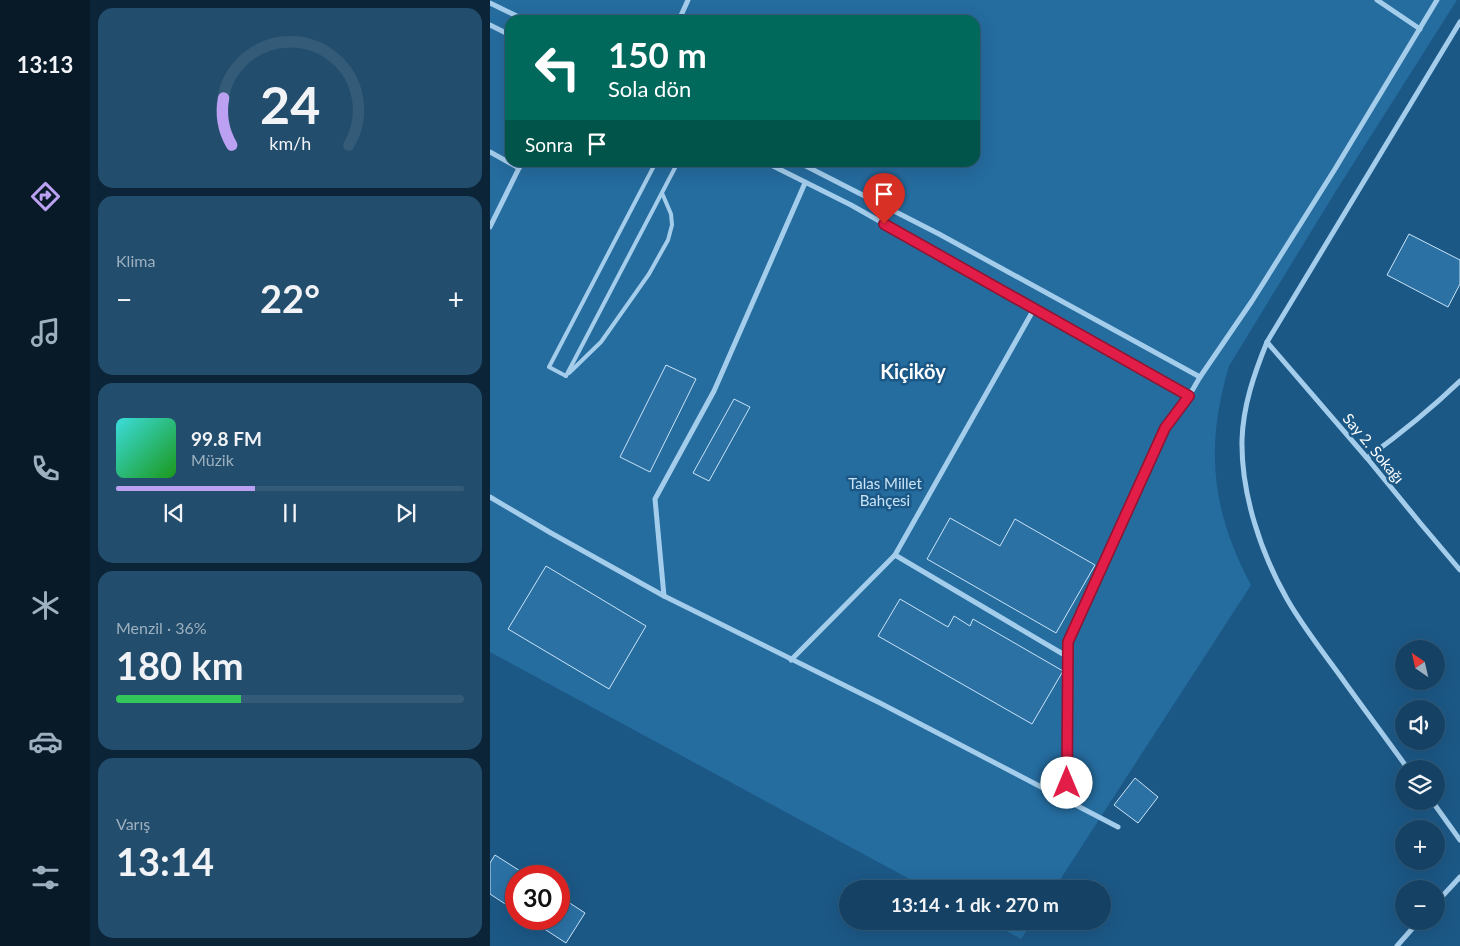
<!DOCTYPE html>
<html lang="tr">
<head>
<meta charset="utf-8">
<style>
	:root { --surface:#154264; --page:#224d6d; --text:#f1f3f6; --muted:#9db0bf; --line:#345b78; --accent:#bca0f2 }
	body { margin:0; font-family:Lato,sans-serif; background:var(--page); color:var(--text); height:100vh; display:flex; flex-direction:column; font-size:19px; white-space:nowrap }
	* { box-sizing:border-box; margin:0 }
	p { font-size:16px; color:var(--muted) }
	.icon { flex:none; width:28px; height:28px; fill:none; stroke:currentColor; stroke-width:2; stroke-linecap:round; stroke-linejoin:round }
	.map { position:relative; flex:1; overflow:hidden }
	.drawer { display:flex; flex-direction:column; gap:8px; padding:8px; background:#0c2437; width:400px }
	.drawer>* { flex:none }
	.hud { position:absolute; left:15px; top:15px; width:475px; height:152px; border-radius:15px; box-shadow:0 5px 20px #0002,0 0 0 1px var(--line); background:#00695c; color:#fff; overflow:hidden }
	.needle { width:32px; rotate:326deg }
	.fabs { position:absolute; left:905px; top:640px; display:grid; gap:10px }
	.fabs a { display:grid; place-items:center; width:50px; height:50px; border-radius:50%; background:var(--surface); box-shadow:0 5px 20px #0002,0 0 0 1px var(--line); font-size:25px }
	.speed { position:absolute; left:15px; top:865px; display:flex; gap:10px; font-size:25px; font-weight:700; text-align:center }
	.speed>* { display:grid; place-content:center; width:65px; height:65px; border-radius:50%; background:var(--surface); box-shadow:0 5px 20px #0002,0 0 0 1px var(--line); line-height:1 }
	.speed .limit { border:8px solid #d22; background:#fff; color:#111 }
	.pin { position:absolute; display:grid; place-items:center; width:42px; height:42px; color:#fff; margin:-51px -21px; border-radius:50% 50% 50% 0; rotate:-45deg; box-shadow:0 0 5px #0007 }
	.pin .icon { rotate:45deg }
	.me { position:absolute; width:55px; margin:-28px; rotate:0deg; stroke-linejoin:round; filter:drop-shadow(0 0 4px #0008) }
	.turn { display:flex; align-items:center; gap:18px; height:105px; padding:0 20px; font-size:22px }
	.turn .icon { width:65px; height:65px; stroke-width:2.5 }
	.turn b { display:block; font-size:35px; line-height:42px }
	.then { display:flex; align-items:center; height:48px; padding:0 20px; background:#0003; gap:10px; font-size:19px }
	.big { font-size:38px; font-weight:700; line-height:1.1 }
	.drawer .tile { flex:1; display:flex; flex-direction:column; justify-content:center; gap:8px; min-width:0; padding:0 18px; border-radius:15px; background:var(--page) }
	.drawer .dial { align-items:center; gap:0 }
	.dial svg { height:130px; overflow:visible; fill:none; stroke:var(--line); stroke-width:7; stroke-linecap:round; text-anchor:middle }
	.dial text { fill:var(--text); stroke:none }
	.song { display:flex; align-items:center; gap:15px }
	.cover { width:60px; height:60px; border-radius:8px; background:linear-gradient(135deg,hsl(180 70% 55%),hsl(120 70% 35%)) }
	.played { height:5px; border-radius:2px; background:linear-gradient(90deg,var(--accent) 40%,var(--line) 40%) }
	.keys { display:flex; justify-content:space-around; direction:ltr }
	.heat { display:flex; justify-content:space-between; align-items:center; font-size:28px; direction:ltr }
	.charge { height:8px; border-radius:4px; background:linear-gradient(90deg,#34c759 36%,var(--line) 0) }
	.trip { position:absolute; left:349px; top:880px; width:272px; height:50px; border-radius:25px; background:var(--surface); box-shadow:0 5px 20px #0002,0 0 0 1px var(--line); font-weight:700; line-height:50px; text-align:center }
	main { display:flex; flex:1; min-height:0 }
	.dock { display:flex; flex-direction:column; width:90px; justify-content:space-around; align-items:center; background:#081a28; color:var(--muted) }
	.dock .icon { width:35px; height:35px }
	.dock .on { color:var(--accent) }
	.dock b { font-size:22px; color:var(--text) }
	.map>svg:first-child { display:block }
</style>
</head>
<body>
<main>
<nav class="dock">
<b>13:13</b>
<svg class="icon on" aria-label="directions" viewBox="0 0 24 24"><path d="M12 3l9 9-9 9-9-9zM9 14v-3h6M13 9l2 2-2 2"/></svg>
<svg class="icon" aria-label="music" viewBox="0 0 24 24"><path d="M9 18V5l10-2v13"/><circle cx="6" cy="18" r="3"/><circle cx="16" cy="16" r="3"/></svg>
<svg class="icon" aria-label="phone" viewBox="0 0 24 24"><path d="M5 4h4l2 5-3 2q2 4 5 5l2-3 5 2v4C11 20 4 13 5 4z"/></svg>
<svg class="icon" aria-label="climate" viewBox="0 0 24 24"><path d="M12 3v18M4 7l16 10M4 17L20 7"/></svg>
<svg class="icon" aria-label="car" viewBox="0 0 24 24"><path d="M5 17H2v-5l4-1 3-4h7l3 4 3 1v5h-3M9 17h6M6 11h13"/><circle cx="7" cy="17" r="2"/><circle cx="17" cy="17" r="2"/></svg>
<svg class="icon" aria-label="filters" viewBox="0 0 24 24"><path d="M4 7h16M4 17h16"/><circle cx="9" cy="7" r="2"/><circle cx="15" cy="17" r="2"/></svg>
</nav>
<section class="drawer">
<div class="tile dial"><svg viewBox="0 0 100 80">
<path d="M14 69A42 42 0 1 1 86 69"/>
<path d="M14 69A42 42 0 0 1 9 40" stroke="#bca0f2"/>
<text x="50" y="56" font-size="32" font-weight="700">24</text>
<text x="50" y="72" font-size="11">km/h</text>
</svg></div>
<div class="tile"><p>Klima</p>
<div class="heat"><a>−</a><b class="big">22°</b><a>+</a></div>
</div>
<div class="tile">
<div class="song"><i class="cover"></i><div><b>99.8 FM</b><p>Müzik</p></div></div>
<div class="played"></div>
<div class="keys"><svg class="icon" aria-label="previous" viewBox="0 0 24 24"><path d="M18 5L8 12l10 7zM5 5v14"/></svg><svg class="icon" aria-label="pause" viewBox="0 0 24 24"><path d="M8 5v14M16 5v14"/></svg><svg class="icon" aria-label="next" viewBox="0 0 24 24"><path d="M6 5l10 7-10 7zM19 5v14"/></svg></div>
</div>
<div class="tile"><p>Menzil · 36%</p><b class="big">180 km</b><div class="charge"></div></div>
<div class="tile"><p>Varış</p><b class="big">13:14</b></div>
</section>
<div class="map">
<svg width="970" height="946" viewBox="0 0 970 946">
	<rect width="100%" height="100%" fill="#1c5886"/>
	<!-- green -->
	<g fill="#256c9f" fill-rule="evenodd">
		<path d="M0 0H967L844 194 739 366C715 447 721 510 761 585L564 889H438L0 652ZM20 20H485V162H20Z"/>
		<path d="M498 921H543L531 939Z"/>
	</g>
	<!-- building -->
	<g fill="#2b71a4" stroke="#c9e4f8">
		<path d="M919 234 970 260V284L958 307 897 275Z"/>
		<path d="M176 365 206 379 160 472 130 457Z"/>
		<path d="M244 399 260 407 219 481 203 473Z"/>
		<path d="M460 518 510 546 525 519 605 565 566 633 437 559Z"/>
		<path d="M56 566 156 626 119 689 18 629Z"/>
		<path d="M410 599 458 627 464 616 480 626 483 619 573 671 542 724 388 636Z"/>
		<path d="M645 778 668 797 648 823 624 805Z"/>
		<path d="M5 855 38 876H26V911L0 894V863Z"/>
		<path d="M69 896 95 913 76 943 39 919H69Z"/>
	</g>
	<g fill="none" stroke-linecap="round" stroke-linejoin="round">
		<!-- lane -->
		<g stroke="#a4cdeb" stroke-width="4">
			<path d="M79 373 111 342 159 274 178 240 182 225 181 214 172 193"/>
			<path d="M76 376 59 367 166 162"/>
			<path d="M76 376 188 162"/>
		</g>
		<!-- street -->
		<g stroke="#a4cdeb" stroke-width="5">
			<path d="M887 0 930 29"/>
			<path d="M0 3 35 20"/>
			<path d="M189 20 198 0"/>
			<path d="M0 25 20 35"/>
			<path d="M0 152 29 168"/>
			<path d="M275 162 361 205 699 396"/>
			<path d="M308 162 449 234 710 377"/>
			<path d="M0 227 32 162"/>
			<path d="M544 309 405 555 578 657"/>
			<path d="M777 342 877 458 931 524 970 570"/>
			<path d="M877 458C910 434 941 409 970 381"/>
			<path d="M0 497 61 533 174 596 390 703 628 827"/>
			<path d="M174 596 165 499 224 391 315 183"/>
			<path d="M301 660 405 555"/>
			<path d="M918 769C896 738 873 708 851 677 833 652 813 627 797 599 771 553 751 494 752 440 753 406 764 374 777 342L970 22"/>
			<path d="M577 801 578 642 675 428 699 396 710 377 762 301 845 169 947 0"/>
			<path d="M942 801 970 840"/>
			<path d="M946 903 970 877"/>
			<path d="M907 946 929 921"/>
		</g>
	</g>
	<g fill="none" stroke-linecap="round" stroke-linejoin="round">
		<!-- route casing -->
		<g stroke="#92132f" stroke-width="12">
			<path id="route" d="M394 224 699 396 675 428 578 642 577 783"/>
		</g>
		<!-- route -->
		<use href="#route" stroke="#e11d48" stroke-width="9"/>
	</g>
	<g text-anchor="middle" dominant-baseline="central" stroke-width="5" stroke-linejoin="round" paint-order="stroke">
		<!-- street labels -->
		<g font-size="15" fill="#fff" stroke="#1c5886">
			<text transform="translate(884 448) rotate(50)">Say 2. Sokağı</text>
		</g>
		<!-- park labels -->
		<g font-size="15" fill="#c9e4f8" stroke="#1c5886">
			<text x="395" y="483">Talas Millet<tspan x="395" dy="17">Bahçesi</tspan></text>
		</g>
		<!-- district labels -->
		<g font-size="20" font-weight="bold" fill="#fff" stroke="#1c5886">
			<text x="423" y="371">Kiçiköy</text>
		</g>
	</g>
</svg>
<div class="fabs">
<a><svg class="needle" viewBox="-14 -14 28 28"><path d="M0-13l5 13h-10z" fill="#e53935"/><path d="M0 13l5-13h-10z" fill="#9db0bf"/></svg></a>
<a><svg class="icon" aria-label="sound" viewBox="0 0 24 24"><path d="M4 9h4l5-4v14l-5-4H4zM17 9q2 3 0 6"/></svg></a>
<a><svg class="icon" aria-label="layers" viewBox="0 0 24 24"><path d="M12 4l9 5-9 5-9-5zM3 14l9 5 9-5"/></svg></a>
<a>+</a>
<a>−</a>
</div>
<div class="speed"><div class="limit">30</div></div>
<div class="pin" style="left:394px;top:224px;background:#d93025"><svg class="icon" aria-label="arrive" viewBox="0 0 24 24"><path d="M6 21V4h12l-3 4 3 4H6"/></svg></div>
<svg class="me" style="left:577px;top:783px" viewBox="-20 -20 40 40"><circle r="19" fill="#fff"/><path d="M0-13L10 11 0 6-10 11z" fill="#e11d48"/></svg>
<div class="trip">13:14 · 1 dk · 270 m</div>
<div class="hud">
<div class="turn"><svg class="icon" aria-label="left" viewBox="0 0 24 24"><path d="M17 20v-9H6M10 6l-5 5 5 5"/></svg><div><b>150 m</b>Sola dön</div></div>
<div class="then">Sonra<svg class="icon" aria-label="arrive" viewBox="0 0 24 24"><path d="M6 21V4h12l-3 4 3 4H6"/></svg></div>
</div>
</div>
</main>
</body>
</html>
